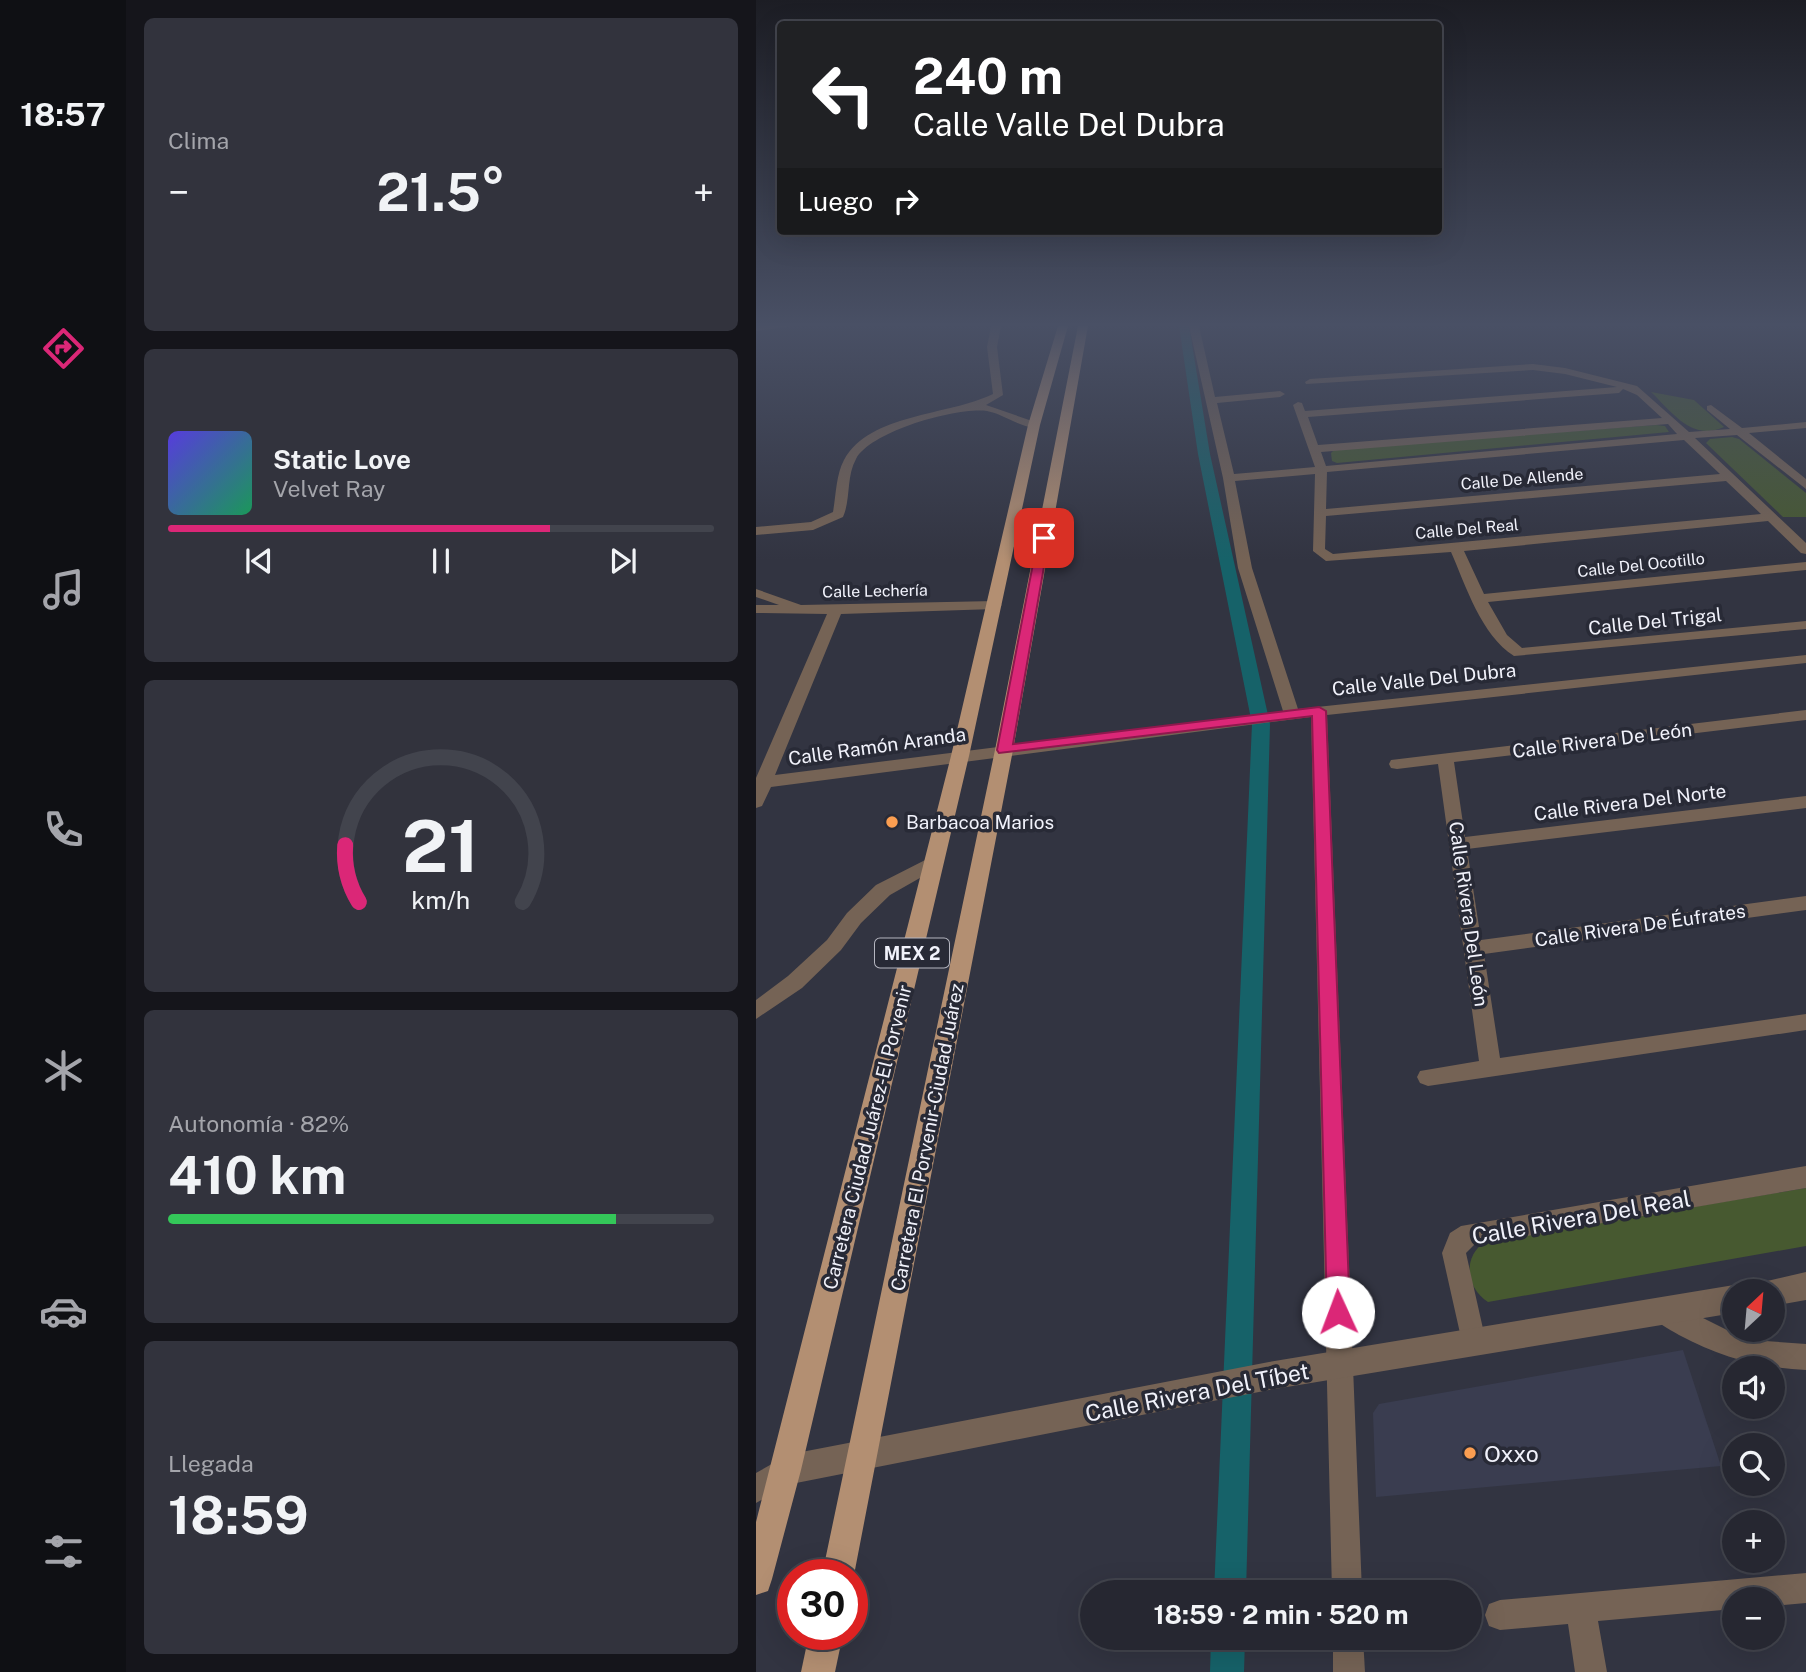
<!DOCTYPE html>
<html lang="es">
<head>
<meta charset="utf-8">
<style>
	:root { --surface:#262731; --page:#32333d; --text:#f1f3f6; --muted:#a4a5ab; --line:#42444d; --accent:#db2777 }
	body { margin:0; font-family:"Public Sans",sans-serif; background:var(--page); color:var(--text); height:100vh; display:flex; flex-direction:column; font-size:26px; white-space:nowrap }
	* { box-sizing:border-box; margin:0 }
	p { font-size:23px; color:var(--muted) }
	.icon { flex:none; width:38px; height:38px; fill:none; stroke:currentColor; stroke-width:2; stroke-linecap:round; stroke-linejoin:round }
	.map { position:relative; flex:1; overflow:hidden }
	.panel { display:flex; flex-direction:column; gap:18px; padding:18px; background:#15151b; width:630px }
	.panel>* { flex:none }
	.hud { position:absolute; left:21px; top:21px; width:665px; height:214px; border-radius:7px; box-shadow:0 7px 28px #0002,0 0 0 2px var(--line); background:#202124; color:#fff; overflow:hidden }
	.needle { width:46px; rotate:26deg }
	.tools { position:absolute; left:966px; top:1279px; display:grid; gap:14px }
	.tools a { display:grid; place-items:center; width:63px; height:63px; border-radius:50%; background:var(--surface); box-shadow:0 7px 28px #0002,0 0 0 2px var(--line); font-size:35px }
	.speed { position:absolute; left:21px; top:1559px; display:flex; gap:14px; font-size:35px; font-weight:700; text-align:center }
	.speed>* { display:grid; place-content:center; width:91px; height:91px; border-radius:50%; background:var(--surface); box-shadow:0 7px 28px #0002,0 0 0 2px var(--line); line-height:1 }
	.speed .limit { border:10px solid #d22; background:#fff; color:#111 }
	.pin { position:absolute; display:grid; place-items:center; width:60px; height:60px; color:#fff; margin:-30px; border-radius:14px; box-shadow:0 4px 10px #0006 }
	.me { position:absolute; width:77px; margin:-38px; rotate:358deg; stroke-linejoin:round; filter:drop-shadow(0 0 5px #0008) }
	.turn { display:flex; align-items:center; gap:24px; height:147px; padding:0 21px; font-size:32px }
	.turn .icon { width:91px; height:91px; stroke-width:2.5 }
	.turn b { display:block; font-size:49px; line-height:60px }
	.then { display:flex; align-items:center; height:66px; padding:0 21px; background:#0003; gap:14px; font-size:26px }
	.big { font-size:52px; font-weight:700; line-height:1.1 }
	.panel .card { flex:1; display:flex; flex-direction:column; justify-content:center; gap:10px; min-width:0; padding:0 24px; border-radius:10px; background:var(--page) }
	.panel .dial { align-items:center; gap:0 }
	.dial svg { height:182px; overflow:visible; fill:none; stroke:var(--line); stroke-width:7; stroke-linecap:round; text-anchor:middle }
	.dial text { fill:var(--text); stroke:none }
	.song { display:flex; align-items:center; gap:21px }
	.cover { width:84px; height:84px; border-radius:10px; background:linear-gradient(135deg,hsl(250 70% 55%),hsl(150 70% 35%)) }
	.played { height:7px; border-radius:4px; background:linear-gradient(90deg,var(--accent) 70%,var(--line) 70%) }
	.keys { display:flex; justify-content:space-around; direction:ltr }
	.heat { display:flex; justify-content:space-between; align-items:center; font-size:38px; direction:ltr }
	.charge { height:10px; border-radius:5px; background:linear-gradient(90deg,#34c759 82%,var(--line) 0) }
	.trip { position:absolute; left:324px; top:1580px; width:402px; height:70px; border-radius:35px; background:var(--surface); box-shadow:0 7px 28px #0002,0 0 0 2px var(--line); font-weight:700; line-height:70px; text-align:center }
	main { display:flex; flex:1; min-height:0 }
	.dock { display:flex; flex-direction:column; width:126px; justify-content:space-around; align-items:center; background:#0f1014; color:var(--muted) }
	.dock .icon { width:49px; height:49px }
	.dock .selected { color:var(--accent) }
	.dock b { font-size:32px; color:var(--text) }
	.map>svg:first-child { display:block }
</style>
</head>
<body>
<main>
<nav class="dock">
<b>18:57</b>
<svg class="icon selected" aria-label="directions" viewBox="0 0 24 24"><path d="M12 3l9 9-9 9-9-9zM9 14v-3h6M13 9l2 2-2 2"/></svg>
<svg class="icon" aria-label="music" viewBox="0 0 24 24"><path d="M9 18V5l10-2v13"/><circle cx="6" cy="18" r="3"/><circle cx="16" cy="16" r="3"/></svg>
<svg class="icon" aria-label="phone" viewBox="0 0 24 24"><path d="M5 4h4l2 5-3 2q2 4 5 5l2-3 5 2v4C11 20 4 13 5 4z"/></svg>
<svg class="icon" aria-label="climate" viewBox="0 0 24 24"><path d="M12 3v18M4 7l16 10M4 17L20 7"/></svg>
<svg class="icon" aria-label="car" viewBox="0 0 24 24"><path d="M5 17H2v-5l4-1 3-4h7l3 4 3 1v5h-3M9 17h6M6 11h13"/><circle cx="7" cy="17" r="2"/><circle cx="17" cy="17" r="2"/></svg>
<svg class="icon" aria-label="filters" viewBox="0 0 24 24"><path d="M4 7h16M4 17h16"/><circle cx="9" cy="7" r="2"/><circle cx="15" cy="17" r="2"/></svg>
</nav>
<section class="panel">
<div class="card"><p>Clima</p>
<div class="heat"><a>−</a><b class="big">21.5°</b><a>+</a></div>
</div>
<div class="card">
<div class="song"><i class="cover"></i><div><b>Static Love</b><p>Velvet Ray</p></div></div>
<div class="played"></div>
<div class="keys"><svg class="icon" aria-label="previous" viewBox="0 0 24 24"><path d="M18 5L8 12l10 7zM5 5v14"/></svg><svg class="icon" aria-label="pause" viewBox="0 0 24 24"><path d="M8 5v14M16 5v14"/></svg><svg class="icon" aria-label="next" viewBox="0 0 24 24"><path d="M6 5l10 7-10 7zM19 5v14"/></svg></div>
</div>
<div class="card dial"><svg viewBox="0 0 100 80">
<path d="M14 69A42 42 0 1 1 86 69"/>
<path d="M14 69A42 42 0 0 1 8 44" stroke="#db2777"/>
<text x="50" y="56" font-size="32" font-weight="700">21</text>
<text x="50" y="72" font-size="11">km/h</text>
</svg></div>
<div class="card"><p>Autonomía · 82%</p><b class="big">410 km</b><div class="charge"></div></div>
<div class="card"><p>Llegada</p><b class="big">18:59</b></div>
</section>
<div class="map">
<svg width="1050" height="1672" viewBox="0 0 1050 1672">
	<rect width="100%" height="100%" fill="#323441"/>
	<!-- built -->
	<path fill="#3a3d50" d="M927 1350 965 1466 620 1497 617 1413 623 1404Z"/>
	<!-- green -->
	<g fill="#475930">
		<path d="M895 392 938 400 968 427C936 442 916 412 895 392Z"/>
		<path d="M900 425 909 426 913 432 581 463 576 461 575 453 579 449Z"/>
		<path d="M976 437 983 439 1050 493V517H1027L950 443 954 439Z"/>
		<path d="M1050 1188V1246L732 1302C710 1288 706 1257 729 1242Z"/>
	</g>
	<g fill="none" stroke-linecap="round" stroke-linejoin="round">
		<!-- canal -->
		<g fill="#166269" fill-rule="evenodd">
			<path d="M423 326H433L454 454 514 724 490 1592H458L496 724 442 454Z"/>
			<path d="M455 1638H489L488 1672H454Z"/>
		</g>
		<!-- minor -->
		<g fill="#756355" fill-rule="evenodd">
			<path d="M0 326H37L0 331Z"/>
			<path d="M235 326H245L241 347 247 395 230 405 282 423V427C265 429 248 414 231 411 201 407 115 431 100 459 90 477 95 499 87 517L57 530 0 535V527L55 522 77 512C80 495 80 475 88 460 114 413 192 416 237 394L231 347Z"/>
			<path d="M433 326H443L459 397 524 391 529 394 524 397 461 403 478 474 559 467 537 405 542 402 546 403 549 411 861 387 809 374 777 370 550 384 549 382 554 379 777 364 809 368 881 386 933 432 974 429 951 410V406L955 405 986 428 1050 422V428L993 433 1050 479V489L981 435 939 438 1050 543V554L1045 553 1012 521 708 551 728 594 1050 562V570L732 602 751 635 766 648 1050 621V629L758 656C725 635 710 586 695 552L570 561 557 551 559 474 479 481 496 568 542 709 1050 655V663L571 715 606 1592H576L555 717 15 787 6 806 0 808V778L71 614 0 613V605H23L0 597V589L45 605 239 601 246 605 239 609 85 614 19 775 527 711 482 568 467 478ZM867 389 881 395 906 418 562 445 552 417 863 393ZM912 424 921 434 570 466 565 452ZM928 440 964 474 570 509 571 472ZM970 481 1005 514 577 554 569 549 570 516Z"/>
			<path d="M1050 710V720L698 762 709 837 1050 796V808L711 849 725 940 1050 896V910L728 954 744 1058 1050 1014V1030L672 1086 664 1083 661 1077 664 1071 723 1061 682 764 641 769 635 768 633 764 635 760Z"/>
			<path d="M179 855 185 856 188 861 185 866 134 895 105 923 85 950 46 988 0 1019V1000L32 976 71 940 91 913 120 885Z"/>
			<path d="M1050 1166V1188L718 1245 710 1253 730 1342 726 1351 717 1355 708 1351 686 1253 694 1233 705 1226Z"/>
			<path d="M907 1298 975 1332 1009 1341 1050 1344V1370C1004 1368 964 1357 923 1335 912 1328 900 1324 894 1311L898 1302Z"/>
			<path d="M30 1456 40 1460 44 1470 40 1480 0 1503V1473Z"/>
			<path d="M1050 1573V1603L1017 1606V1600H978V1609L842 1621 851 1672H819L812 1624 744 1630 733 1626 729 1615 733 1604 744 1600Z"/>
			<path d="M577 1638H607L609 1672H577Z"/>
		</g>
		<!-- tertiary -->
		<g fill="#756355" fill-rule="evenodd">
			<path d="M1050 1272V1300L1017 1306V1292H1003L1007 1282Z"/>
			<path d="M978 1285 989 1292H978V1313L513 1390 30 1485 19 1481 15 1470 19 1459 30 1455 513 1362Z"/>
		</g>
		<!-- primary -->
		<g fill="#b38f72" fill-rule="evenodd">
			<path d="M302 326H312L284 425 213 756 45 1470 16 1579 12 1591 0 1595V1522L195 756 272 425Z"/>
			<path d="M322 326H332L257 750 98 1575 96 1580V1575H66L239 750Z"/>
			<path d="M53 1634H87L79 1672H45Z"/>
		</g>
	</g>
	<!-- sky -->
	<linearGradient id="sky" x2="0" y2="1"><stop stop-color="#1c1d24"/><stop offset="0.58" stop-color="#495065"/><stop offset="1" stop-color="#495065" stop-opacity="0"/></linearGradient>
	<rect width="1050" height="560" fill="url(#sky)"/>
	<!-- route -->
	<path fill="#db2777" stroke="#8e194d" stroke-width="2" d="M288 535 293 538 257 744 563 707 570 711 594 1312 590 1320 582 1323 574 1320 571 1312 556 716 243 753 241 750 282 538Z"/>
	<!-- markers -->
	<g fill="#fb9e51" stroke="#282a36" stroke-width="2.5">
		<circle cx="136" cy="822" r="7"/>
		<circle cx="714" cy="1453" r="7"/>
	</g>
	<g text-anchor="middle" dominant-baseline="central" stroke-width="7" stroke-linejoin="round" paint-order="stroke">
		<!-- far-street labels -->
		<g font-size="16" fill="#f1f2fb" stroke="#282a36">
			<text transform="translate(766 479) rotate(-5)">Calle De Allende</text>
			<text transform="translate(711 529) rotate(-5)">Calle Del Real</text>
			<text transform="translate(885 565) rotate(-6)">Calle Del Ocotillo</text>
			<text transform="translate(119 591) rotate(-1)">Calle Lechería</text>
		</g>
		<!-- shield labels -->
		<rect fill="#282a36" stroke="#b5b6c0" stroke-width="2" x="119" y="938.5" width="74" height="29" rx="5"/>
		<g font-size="18" font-weight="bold" fill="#f1f2fb">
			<text x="156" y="953">MEX 2</text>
		</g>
		<!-- street labels -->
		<g font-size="19" fill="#f1f2fb" stroke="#282a36">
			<text transform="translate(899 621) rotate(-6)">Calle Del Trigal</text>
			<text transform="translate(668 679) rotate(-6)">Calle Valle Del Dubra</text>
			<text transform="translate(846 740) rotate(-7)">Calle Rivera De León</text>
			<text transform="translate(121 746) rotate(-8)">Calle Ramón Aranda</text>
			<text transform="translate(874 802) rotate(-7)">Calle Rivera Del Norte</text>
			<text transform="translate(713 914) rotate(82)">Calle Rivera Del León</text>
			<text transform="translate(884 925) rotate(-8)">Calle Rivera De Éufrates</text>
			<text transform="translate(111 1137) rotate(-76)">Carretera Ciudad Juárez-El Porvenir</text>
			<text transform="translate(171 1137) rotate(-79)">Carretera El Porvenir-Ciudad Juárez</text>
		</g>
		<!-- poi labels -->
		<g font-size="19" fill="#f1f2fb" stroke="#282a36" text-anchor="start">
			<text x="150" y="822">Barbacoa Marios</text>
		</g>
		<!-- near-street labels -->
		<g font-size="23" fill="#f1f2fb" stroke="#282a36">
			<text transform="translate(825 1217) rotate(-10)">Calle Rivera Del Real</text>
			<text transform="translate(441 1392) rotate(-11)">Calle Rivera Del Tíbet</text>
		</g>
		<!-- near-poi labels -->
		<g font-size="23" fill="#f1f2fb" stroke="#282a36" text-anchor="start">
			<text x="728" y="1453">Oxxo</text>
		</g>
	</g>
</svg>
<div class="tools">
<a><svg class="needle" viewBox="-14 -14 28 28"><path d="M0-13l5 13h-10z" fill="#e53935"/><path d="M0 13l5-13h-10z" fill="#a4a5ab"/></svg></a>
<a><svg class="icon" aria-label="sound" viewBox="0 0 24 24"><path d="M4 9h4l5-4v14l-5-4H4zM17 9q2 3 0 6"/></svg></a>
<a><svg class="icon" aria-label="search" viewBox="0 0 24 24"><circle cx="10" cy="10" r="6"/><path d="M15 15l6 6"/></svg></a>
<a>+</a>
<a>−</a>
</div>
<div class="speed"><div class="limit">30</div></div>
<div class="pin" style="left:288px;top:538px;background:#d93025"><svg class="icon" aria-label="arrive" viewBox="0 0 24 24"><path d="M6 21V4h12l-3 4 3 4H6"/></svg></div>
<svg class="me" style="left:582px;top:1312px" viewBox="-20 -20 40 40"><circle r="19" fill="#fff"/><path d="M0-13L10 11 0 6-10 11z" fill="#db2777"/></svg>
<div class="trip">18:59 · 2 min · 520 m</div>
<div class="hud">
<div class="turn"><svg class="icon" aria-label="left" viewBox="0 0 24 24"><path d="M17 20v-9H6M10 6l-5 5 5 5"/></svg><div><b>240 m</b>Calle Valle Del Dubra</div></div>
<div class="then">Luego<svg class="icon" aria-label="right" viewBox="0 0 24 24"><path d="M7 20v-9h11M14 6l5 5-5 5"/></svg></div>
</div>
</div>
</main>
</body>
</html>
